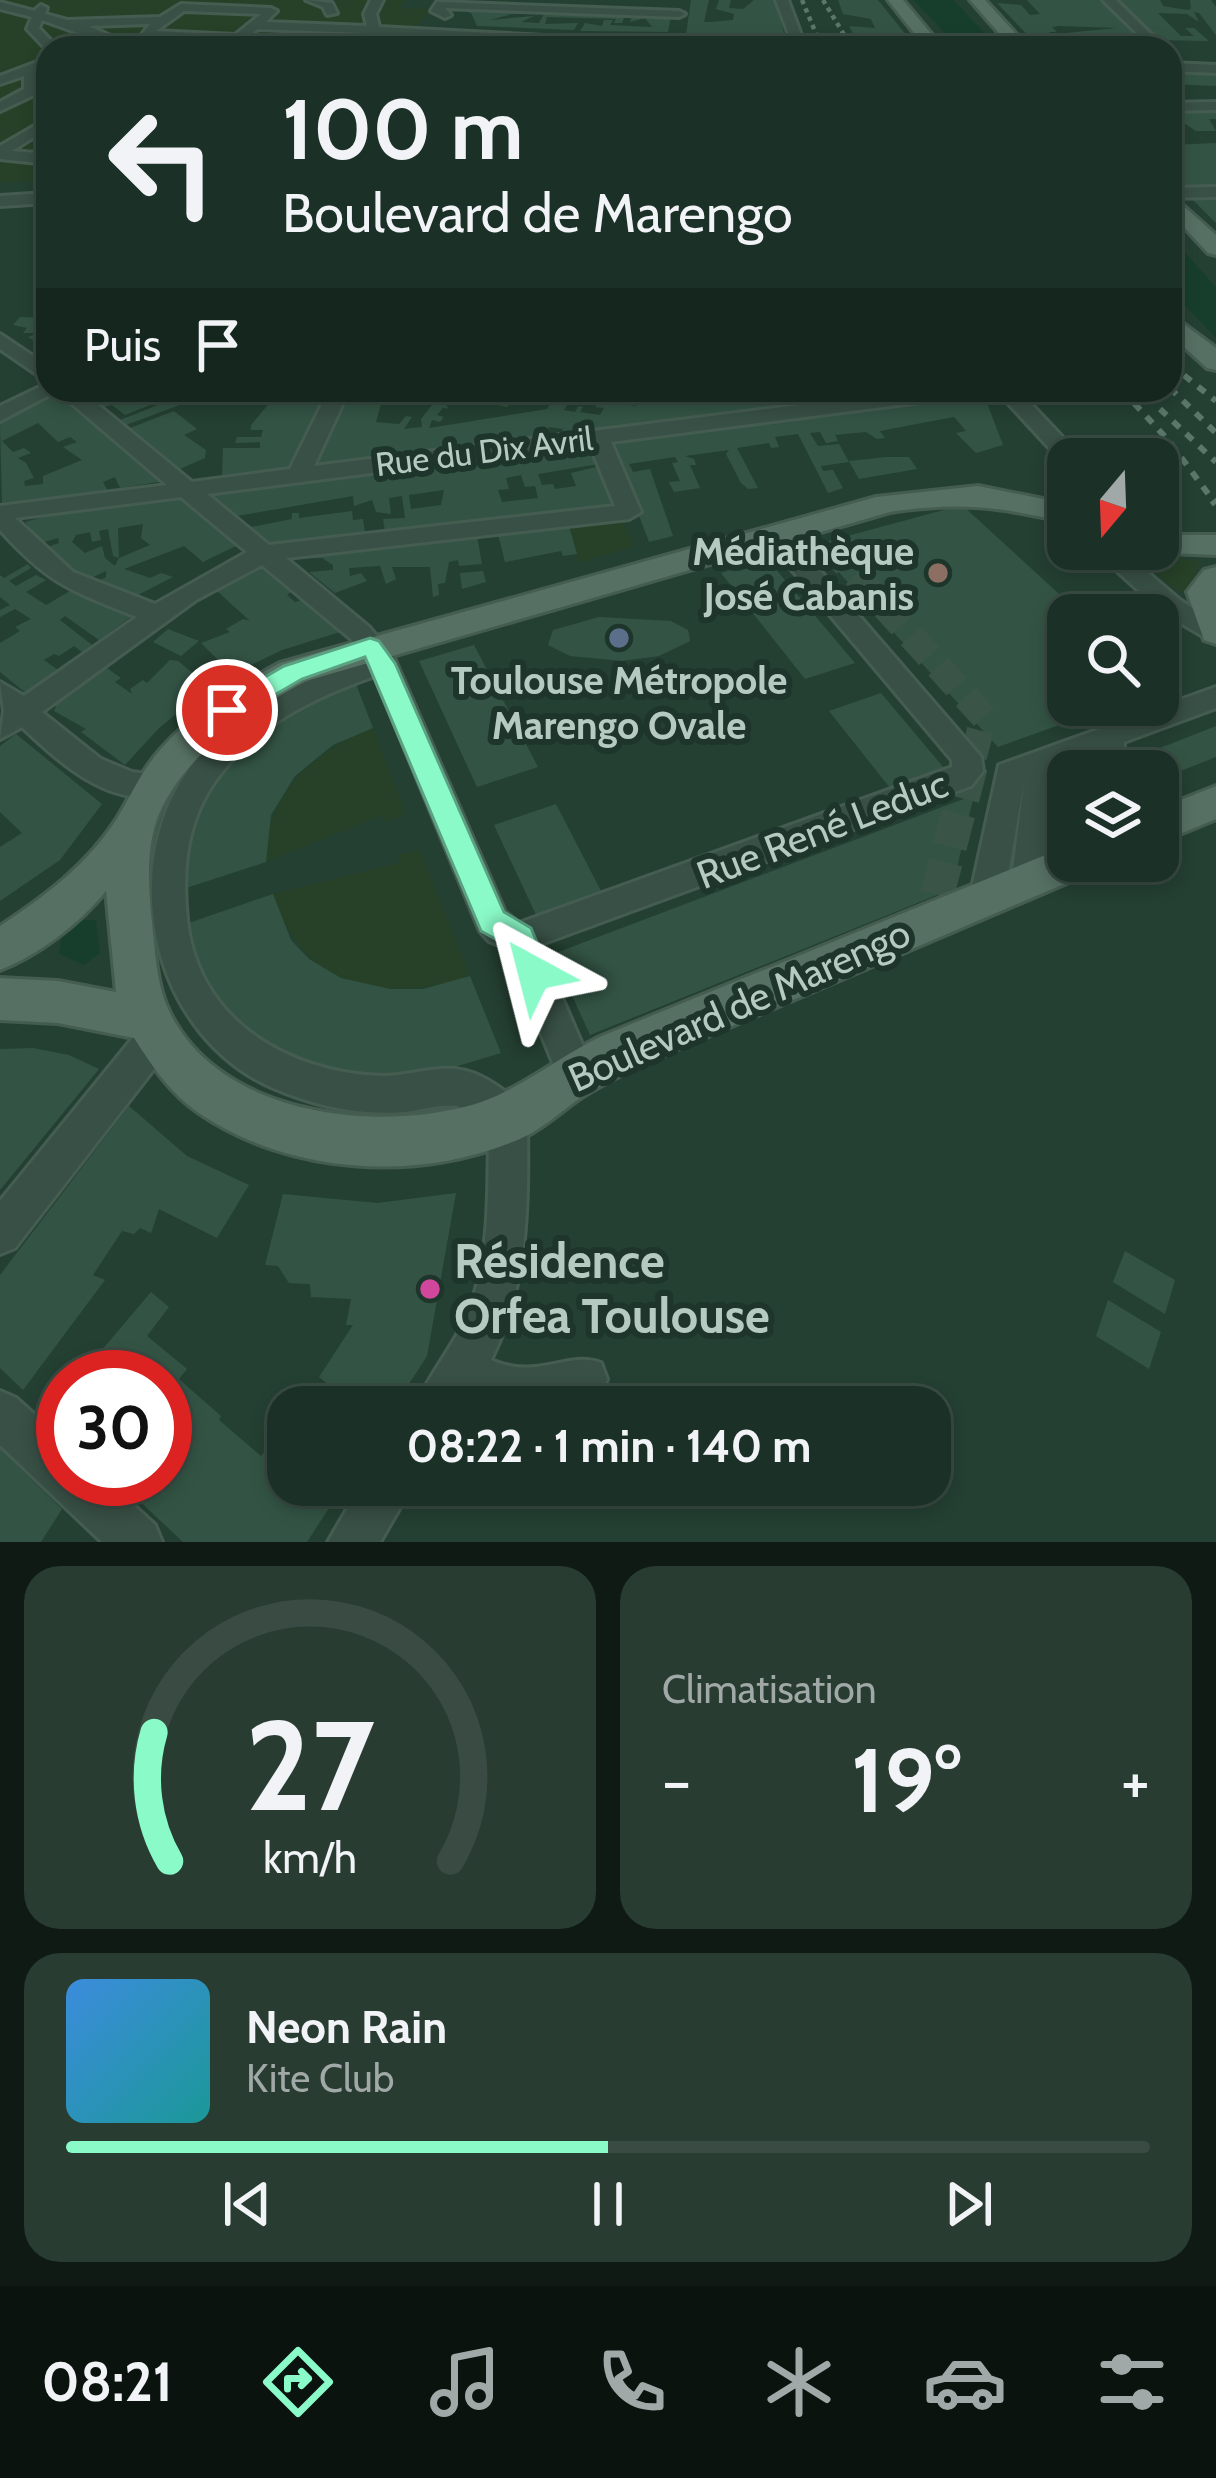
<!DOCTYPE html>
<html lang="fr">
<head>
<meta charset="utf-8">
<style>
	:root { --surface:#1b3026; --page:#283c32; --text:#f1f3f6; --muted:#a0a9a7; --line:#394b43; --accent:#8afac8 }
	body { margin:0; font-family:Cabin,sans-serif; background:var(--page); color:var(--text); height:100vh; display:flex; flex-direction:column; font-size:45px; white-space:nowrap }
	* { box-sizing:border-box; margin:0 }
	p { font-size:39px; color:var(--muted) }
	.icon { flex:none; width:66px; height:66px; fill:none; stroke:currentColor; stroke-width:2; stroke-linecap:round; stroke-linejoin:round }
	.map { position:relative; height:1542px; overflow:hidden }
	.drawer { display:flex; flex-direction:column; gap:24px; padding:24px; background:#0f1a15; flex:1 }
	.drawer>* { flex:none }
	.banner { position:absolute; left:36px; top:36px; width:1146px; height:366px; border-radius:36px; box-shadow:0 6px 18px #0003,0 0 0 3px var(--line); background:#1b3026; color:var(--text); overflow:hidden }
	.needle { width:78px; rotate:199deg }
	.fabs { position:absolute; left:1047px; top:438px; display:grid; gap:24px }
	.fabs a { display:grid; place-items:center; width:132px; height:132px; border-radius:24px; background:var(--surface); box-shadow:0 6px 18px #0003,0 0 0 3px var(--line); font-size:60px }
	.speed { position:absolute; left:36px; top:1350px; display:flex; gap:24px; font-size:60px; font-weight:700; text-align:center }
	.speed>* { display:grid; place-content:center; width:156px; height:156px; border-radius:50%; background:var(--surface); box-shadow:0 6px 18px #0003,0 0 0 3px var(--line); line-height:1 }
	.speed .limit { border:18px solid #d22; background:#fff; color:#111 }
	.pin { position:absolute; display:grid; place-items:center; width:102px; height:102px; color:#fff; margin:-51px; border:6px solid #fff; border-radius:50%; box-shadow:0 3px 12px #0007 }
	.me { position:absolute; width:132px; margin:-66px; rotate:322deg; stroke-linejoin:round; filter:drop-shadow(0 0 9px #0008) }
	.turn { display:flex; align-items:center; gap:42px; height:252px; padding:0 48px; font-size:54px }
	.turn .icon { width:156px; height:156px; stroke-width:2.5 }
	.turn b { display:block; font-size:84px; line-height:102px }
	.then { display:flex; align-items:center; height:114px; padding:0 48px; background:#0003; gap:24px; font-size:45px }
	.big { font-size:90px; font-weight:800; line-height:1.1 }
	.drawer .card { flex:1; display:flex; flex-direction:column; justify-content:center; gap:18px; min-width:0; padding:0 42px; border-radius:36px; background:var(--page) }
	.drawer .dial { align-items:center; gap:0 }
	.dial svg { height:312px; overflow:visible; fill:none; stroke:var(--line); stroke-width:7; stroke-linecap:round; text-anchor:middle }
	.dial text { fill:var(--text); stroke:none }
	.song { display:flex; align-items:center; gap:36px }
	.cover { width:144px; height:144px; border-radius:18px; background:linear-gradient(135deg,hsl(210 70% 55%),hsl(180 70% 35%)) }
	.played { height:12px; border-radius:6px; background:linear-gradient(90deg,var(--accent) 50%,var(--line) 50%) }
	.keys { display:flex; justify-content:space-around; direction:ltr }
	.heat { display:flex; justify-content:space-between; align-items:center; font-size:66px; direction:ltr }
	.drawer .tiles { flex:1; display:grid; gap:24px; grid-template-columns:1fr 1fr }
	.card:last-child { grid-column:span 2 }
	.trip { position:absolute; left:267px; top:1386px; width:684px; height:120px; border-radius:36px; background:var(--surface); box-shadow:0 6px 18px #0003,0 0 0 3px var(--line); font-weight:800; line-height:120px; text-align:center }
	.tabs { display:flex; height:192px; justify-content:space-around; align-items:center; background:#0b130f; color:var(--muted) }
	.tabs .icon { width:84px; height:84px }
	.tabs .active { color:var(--accent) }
	.tabs b { font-size:54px; color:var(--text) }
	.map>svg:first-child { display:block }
</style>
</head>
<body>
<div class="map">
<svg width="1216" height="1542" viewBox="0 0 1216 1542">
	<rect width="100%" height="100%" fill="#244032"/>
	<!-- green -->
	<g fill="#264128">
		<path d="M0 0H405L400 8 431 9 399 48H48V180L0 183Z"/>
		<path d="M623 520 634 546 579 563 569 527Z"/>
		<path d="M1148 552 1201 562 1186 592 1178 591 1144 564Z"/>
		<path d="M373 728 406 814 384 822 381 816 266 862C264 793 313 752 373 728Z"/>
		<path d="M420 850 470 976C383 1005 303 988 273 894L399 863 398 855Z"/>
	</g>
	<!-- water -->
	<g fill="#173e2c">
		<path d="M913 0H954L998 48H960Z"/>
		<path d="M1170 236 1216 287V338L1170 290Z"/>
		<path d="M78 920H96L100 953 84 965 59 954 62 933Z"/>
	</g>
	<!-- building -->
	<g fill="#335444" fill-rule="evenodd">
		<path d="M691 0H709L704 22H711L733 20 734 14 716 9 719 0H731L729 8 743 9 754 0H775L786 40 686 35Z"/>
		<path d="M838 0H878L915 46 858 43 849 26 875 28 871 19 843 14Z"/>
		<path d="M1027 0H1102L1150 48H1082L1066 33 1117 28 1058 26 1052 27 1057 32H1049L1066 48H1040L997 3 1021 5 1030 15 1040 14Z"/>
		<path d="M1115 0H1160L1163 6 1187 10 1191 9 1190 0H1211L1216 7V35L1199 13 1194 12 1199 22 1187 14 1158 13 1181 36H1194L1185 28H1194L1209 41 1158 40Z"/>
		<path d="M449 7 537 9 535 14 515 13 490 20 534 16 521 22 539 23 548 7 626 13 622 23H614L616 19 547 17 545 24 578 23 574 30 477 26 471 13Z"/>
		<path d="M633 13 651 14 650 18 671 15 668 32 580 31 585 23 602 26 604 20H613L610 25 652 27 645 18 630 22Z"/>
		<path d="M372 35 409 37 402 44 375 48 364 44Z"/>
		<path d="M1170 70 1216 72V86L1170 84V79L1182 80Z"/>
		<path d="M1216 109V119H1209L1216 131H1196L1181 121H1170V110Z"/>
		<path d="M1216 143V186L1181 188 1170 177V145Z"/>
		<path d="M1216 196V223L1190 197Z"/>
		<path d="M20 317 48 318V349L28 337 39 333H23L27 328 13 325Z"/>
		<path d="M83 390H138L155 403 125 415 112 405 104 407Z"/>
		<path d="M179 390H207L182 396 190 401 126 425 120 420 163 403 159 400Z"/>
		<path d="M280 390H328L288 467 222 475 223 448H260V442L235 443 237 437H261L263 430H251V425Z"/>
		<path d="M353 390H385L376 422 399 424 406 416 412 417 404 429 422 427 421 419 432 405 444 402 449 409 443 408 437 415 444 417 440 422 432 420 429 428 547 409 552 402 567 405 564 410 575 412 578 406 583 407 580 412 600 415 604 408 595 407 606 390H615L608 401 636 406 644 393 650 394 646 403 658 404 661 396 678 397 680 390 709 395V390L883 393 562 433 563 429 549 427 543 435 321 463 317 460Z"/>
		<path d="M461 390H521L507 407 456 396Z"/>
		<path d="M57 392 164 481 120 488 115 477 103 482 107 490 2 504 0 424ZM38 423 58 442 70 437 77 442 63 447 82 460 43 476V484L25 486 24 481 34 478 26 463 18 458 31 453 24 448 13 452 2 441Z"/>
		<path d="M984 395 1003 445 976 453 956 433 966 431 954 417 880 431 885 438 877 439 866 432 835 435 838 441 826 443 820 432 810 433 818 446 839 444 849 462 821 466 823 471 833 470 843 488 828 493 798 434 775 437 779 447 771 448 769 443 737 448 758 488 748 489 741 483 726 454 729 450 685 456 694 459 696 465H690L700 488 674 492 669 482 680 481 672 463 678 462 675 457 629 464 633 472 650 469 673 536 649 542 611 442Z"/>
		<path d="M174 411 197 429 184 435 206 450 205 458 180 469 130 428Z"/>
		<path d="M591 445 599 464 538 474 542 485 553 484 555 489 576 486 571 473 600 466 614 505 609 509 385 531 383 519 405 518 402 496 389 498 391 514 376 512 372 500 354 506 353 496 237 516 211 495ZM521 475 525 487 535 486 538 498 502 502 498 490 509 489 506 478ZM444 490 441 505 411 509 409 495Z"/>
		<path d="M887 457H909L917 469 859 479 849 461Z"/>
		<path d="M182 497 240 544 203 562 184 546 124 569 150 578 161 573 173 577 136 596 98 581 106 577V571L91 578 59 563 44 548 59 543 58 538 41 543 25 522 55 514ZM143 524 141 538 150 545 119 558 115 566 105 558 102 546 85 553 72 542 76 535 90 532 92 542 101 540 99 531 108 529 113 556 119 558 118 528Z"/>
		<path d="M962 505 1082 615H1068V705L1112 706 998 747 814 545Z"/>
		<path d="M352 511 353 520 363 519 365 533 270 543 251 527 292 519V513H299V518Z"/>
		<path d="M569 526 577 554 563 556 561 551 505 562 498 534Z"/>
		<path d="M477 536 482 564 459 566 458 560 449 562 445 583 438 584 439 595 433 597 430 567H392L396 579 386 584 380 566 349 568 350 576 361 573 367 581 335 593 309 572 333 570V565L322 558 293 559 288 555Z"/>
		<path d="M767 559 855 663 805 679 721 573Z"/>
		<path d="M28 564 31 568 9 581 16 586 36 575 46 580 26 592 46 605 70 591 132 616 99 640 65 616 60 620 92 645 82 652 74 646 59 656 54 654 44 660 58 670 26 693 0 672V643L20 631 15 627 31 619 15 609 0 617V610L10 605 0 597V575L4 578Z"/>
		<path d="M263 568 291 592 287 595 295 602 302 600 340 632 282 650 232 674 201 643 230 632 226 629 243 619 250 621 217 591Z"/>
		<path d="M483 571 486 582 462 589 460 573Z"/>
		<path d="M599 617 671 621 688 630 690 641 659 656 622 661 570 656 548 645 553 630Z"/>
		<path d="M168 629 199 641 181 656 153 642Z"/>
		<path d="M474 645 538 767 477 787 419 661Z"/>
		<path d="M170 660 178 661 210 687 159 728 125 765 81 732 86 729 54 711 58 701 99 670 107 668 121 678 115 682 132 694 130 689 143 680 147 683Z"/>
		<path d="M354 679 373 728 333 745 295 776 271 815 266 862 180 890 184 835 209 780 260 726Z"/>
		<path d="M881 693 944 768 890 788 829 711Z"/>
		<path d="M1216 726V757L1158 780V771H1131L1132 759Z"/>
		<path d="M16 734 102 804 60 860 0 901V847L22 833 0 812V746Z"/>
		<path d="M974 795 952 889 590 1035 553 954Z"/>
		<path d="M556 804 602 893 537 917 494 825Z"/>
		<path d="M273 894 291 940 309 959 341 978 390 989H423L470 976 501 1053 441 1071 365 1076 325 1069 277 1051 246 1032 214 998 196 962 186 924Z"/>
		<path d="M33 1048 69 1055 99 1069 0 1190V1049Z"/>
		<path d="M129 1106 187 1156 249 1185 217 1238 159 1209 151 1233 140 1228 134 1234 122 1231 93 1275 105 1280 23 1390 0 1368V1275Z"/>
		<path d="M456 1193 427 1356 394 1407H313L329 1385 319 1377 353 1325H346L351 1299 311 1297 310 1284 289 1283 278 1266 265 1265 283 1194 377 1203Z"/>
		<path d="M1125 1251 1175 1280 1165 1314 1113 1282Z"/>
		<path d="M151 1292 169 1307 147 1336 187 1369 179 1379 221 1416 219 1420 261 1456 288 1420V1485H344L307 1542H183L116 1479H165V1377H79Z"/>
		<path d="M1108 1300 1161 1332 1149 1369 1096 1336Z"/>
		<path d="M0 1449 62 1509 41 1542H0Z"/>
	</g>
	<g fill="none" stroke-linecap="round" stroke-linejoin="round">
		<!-- minor-tunnel-far1 -->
		<path stroke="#3a5547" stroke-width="27" stroke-dasharray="27 14" stroke-linecap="butt" d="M824 556 838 555 984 717 970 769"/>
		<!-- minor-tunnel -->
		<path stroke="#3a5547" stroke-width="34" stroke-dasharray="34 16" stroke-linecap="butt" d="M937 895 971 766"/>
		<!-- minor casing -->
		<g stroke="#455c51" stroke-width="6">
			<g id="minor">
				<path d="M306 0 332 3 337 13 327 15 323 7Z"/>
				<path d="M371 0H383L376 14 379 27 766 48 258 29 238 43 140 37 150 24 89 26 136 48H119L42 20 39 28 58 48 48 51 27 29 32 17 0 9V2L34 11 41 5 47 8 45 14 67 20 160 17 181 4 271 8 277 11 266 22 367 26 364 14ZM184 11 261 14 235 35 156 31Z"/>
				<path d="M776 0H788L806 48H794Z"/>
				<path d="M1103 0H1116L1165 48H1152Z"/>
				<path d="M437 2 679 11 685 14 679 17 445 8 451 15 445 18 431 11Z"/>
				<path d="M37 62 43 66 37 72 36 94 0 111V102L24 89V76L0 84V76Z"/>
				<path d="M1170 63 1216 65V73L1170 71Z"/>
				<path d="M1216 102V110L1170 111V103Z"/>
				<path d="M48 118V128L12 151 48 154V164L0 159V146Z"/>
				<path d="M1216 187V197L1170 198V188Z"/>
				<path d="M48 193V203L0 206V196Z"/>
				<path d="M0 334 48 366V382L0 349Z"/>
				<path d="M48 383V390H80L192 482 290 469 329 390H349L314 466 919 390H978L968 396 611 442 641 512 629 519 286 558 369 627 393 656 505 912 519 923 952 767V760L766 539V529H784L981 757 983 771 971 786 539 945 595 1074 589 1087 576 1092 563 1087 506 948 489 941 480 931 375 676C315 697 254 726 216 780 186 822 182 869 187 919 197 1020 288 1073 382 1076 406 1076 431 1067 455 1069 481 1071 517 1095 527 1119 528 1203 529 1283 491 1360 538 1381 568 1350 601 1363L607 1379 601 1395C561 1411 510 1414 470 1397L464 1407H415C430 1372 457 1343 470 1307 491 1252 488 1186 489 1128L458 1106C440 1104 423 1110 404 1112 359 1116 312 1105 271 1087 144 1030 112 847 207 747 250 702 308 679 365 659L351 639 262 565 196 600 42 712 101 759 132 772 166 777 170 785 166 793C111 811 58 761 22 727L0 739 4 711 0 682 24 696 137 617C70 590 50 585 0 530V506L167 485 57 391 0 421V406ZM590 445 615 506 269 545 207 494ZM181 497 247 552 155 604 73 572 15 518Z"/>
				<path d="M996 390H1018L1083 459H1068V465L1064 464Z"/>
				<path d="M1068 480V511L1057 517 1049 515 1045 510 1060 482Z"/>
				<path d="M1093 549H1120L1180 600 1216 623V644L1162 612Z"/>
				<path d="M1216 687V708L1124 742 1123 771H1093L1094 754 1055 768 1044 880 1040 890 1028 894 1016 890 1012 880 1024 782 1004 897 999 907 987 911 975 907 970 897 999 765Z"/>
				<path d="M1068 812V861H1080L1074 875 1063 879 1052 875C1044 860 1049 832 1057 816Z"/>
				<path d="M158 1018 171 1023 176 1035 171 1047 15 1248 0 1254V1201L145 1023Z"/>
				<path d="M0 1391 16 1398 63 1440V1479H105L155 1525 162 1542H102L0 1445Z"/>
				<path d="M361 1485H413L380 1542H328Z"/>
			</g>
		</g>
		<!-- major casing -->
		<g stroke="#455c51" stroke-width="6">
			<g id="major">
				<path d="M888 0H903L943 48H926Z"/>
				<path d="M970 0H985L1029 48H1012Z"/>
				<path d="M1170 194 1216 235V255L1208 253 1170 212Z"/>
				<path d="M1170 314 1216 348V370L1207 368 1170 334Z"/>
				<path d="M978 486 1068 504V523C1002 507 959 501 890 512L306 681C253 710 198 745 167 798 144 837 148 880 152 923 155 949 156 979 166 1004 211 1112 365 1132 464 1107 515 1095 555 1058 602 1036L1060 849 1068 846V861H1096L1090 873C950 932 811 993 671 1052 641 1065 610 1079 582 1097 561 1111 544 1128 522 1138 421 1183 290 1175 199 1113 170 1093 152 1066 134 1038L58 1023 0 1020V978L58 981 116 992 106 891C80 923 39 955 0 970V926C44 897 87 865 116 820 131 796 141 771 160 750 193 712 237 686 280 663L876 497Z"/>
				<path d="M1158 535H1216V555L1147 552 1145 549H1158Z"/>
				<path d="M1216 567V644L1204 640 1187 592 1204 570Z"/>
				<path d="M1216 786V819L1158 843V809Z"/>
			</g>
		</g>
		<!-- minor -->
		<use href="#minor" fill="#385045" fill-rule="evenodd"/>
		<!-- major -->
		<use href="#major" fill="#567063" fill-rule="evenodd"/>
		<!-- rail-far2 -->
		<g stroke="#5a7769" stroke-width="4.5" stroke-dasharray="4.5 4.5" stroke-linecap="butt">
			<path d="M802 0 822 48"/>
			<path d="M823 0 852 48"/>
		</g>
		<!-- rail-far1 -->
		<g stroke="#5a7769" stroke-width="6" stroke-dasharray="9 9" stroke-linecap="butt">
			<path d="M1170 364 1216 401"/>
			<path d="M1170 388 1216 433"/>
			<path d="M1122 390 1169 441 1215 503"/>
			<path d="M1160 409 1216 462"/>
		</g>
		<!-- rail -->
		<path stroke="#5a7769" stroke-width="8" stroke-dasharray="10 10" stroke-linecap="butt" d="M1213 500 1216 504"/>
	</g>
	<!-- route -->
	<path fill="#8afac8" stroke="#5aa282" stroke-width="3" d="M370 638 379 641 395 663 504 912 531 928 550 973 546 983 534 987 523 983 508 946 481 931 365 657 302 679 237 717H218L214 710 218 704 284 666Z"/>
	<!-- markers -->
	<circle fill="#8d6e63" stroke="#1d352a" stroke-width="4.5" cx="938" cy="573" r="12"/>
	<circle fill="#5c6f8a" stroke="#1d352a" stroke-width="4.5" cx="619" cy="638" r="12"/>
	<circle fill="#d1479c" stroke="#1d352a" stroke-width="4.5" cx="430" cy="1289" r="12"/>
	<g text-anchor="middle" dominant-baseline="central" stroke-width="12" stroke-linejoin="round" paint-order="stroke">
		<!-- far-street labels -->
		<g font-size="33" fill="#b5cac1" stroke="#1d352a">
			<text transform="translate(484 451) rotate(-7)">Rue du Dix Avril</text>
		</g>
		<!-- poi labels -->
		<g font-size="39" font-weight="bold" fill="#b5cac1" stroke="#1d352a" text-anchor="end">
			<text x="914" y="551">Médiathèque<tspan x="914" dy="45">José Cabanis</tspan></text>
			<text x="619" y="680" text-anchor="middle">Toulouse Métropole<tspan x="619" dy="45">Marengo Ovale</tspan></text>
		</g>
		<!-- street labels -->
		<g font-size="39" fill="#b5cac1" stroke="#1d352a">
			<text transform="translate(822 829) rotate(-21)">Rue René Leduc</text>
			<text transform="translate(739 1005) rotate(-24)">Boulevard de Marengo</text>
		</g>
		<!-- near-poi labels -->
		<g font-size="48" font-weight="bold" fill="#b5cac1" stroke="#1d352a" text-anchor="start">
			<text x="454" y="1261">Résidence<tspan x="454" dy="55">Orfea Toulouse</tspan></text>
		</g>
	</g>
</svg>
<div class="fabs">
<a><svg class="needle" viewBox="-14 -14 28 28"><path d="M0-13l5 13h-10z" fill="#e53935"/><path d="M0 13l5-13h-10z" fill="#a0a9a7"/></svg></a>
<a><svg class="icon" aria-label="search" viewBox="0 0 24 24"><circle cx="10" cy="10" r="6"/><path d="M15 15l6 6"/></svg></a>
<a><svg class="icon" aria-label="layers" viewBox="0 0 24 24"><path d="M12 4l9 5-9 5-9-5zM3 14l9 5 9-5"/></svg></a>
</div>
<div class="speed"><div class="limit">30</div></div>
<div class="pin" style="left:227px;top:710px;background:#d93025"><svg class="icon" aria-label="arrive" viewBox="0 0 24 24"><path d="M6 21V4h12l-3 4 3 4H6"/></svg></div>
<svg class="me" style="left:534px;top:973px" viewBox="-20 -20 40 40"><path d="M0-17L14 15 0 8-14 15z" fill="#8afac8" stroke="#fff" stroke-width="4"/></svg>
<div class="trip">08:22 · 1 min · 140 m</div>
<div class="banner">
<div class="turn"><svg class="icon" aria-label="left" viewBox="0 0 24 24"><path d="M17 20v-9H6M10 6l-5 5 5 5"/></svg><div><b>100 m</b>Boulevard de Marengo</div></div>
<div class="then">Puis<svg class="icon" aria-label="arrive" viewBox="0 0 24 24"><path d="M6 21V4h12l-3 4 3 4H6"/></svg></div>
</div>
</div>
<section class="drawer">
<div class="tiles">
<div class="card dial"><svg viewBox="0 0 100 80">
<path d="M14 69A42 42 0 1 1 86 69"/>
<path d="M14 69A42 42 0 0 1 10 36" stroke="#8afac8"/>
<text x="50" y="56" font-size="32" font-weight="700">27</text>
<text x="50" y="72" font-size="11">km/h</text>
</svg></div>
<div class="card"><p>Climatisation</p>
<div class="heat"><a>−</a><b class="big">19°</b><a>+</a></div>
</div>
<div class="card">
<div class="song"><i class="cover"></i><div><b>Neon Rain</b><p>Kite Club</p></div></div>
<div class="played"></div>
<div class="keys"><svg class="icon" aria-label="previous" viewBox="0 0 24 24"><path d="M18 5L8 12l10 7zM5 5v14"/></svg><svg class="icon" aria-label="pause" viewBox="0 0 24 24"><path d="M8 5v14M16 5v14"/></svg><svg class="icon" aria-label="next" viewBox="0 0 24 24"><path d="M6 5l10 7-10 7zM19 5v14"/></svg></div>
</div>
</div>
</section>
<nav class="tabs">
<b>08:21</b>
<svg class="icon active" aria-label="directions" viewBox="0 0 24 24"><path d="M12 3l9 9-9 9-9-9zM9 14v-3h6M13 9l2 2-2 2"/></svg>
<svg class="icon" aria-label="music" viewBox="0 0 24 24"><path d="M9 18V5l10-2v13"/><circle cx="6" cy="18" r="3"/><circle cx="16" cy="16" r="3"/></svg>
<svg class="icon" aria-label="phone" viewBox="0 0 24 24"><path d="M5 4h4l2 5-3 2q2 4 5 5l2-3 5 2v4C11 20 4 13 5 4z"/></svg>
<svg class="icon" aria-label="climate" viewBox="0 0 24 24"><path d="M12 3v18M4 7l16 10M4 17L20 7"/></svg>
<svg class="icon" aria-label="car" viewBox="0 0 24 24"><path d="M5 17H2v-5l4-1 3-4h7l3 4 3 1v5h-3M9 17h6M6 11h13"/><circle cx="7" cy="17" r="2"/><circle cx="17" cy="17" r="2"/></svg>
<svg class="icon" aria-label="filters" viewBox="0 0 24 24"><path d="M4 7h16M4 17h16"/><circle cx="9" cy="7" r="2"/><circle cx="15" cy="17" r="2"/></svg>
</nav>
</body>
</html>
